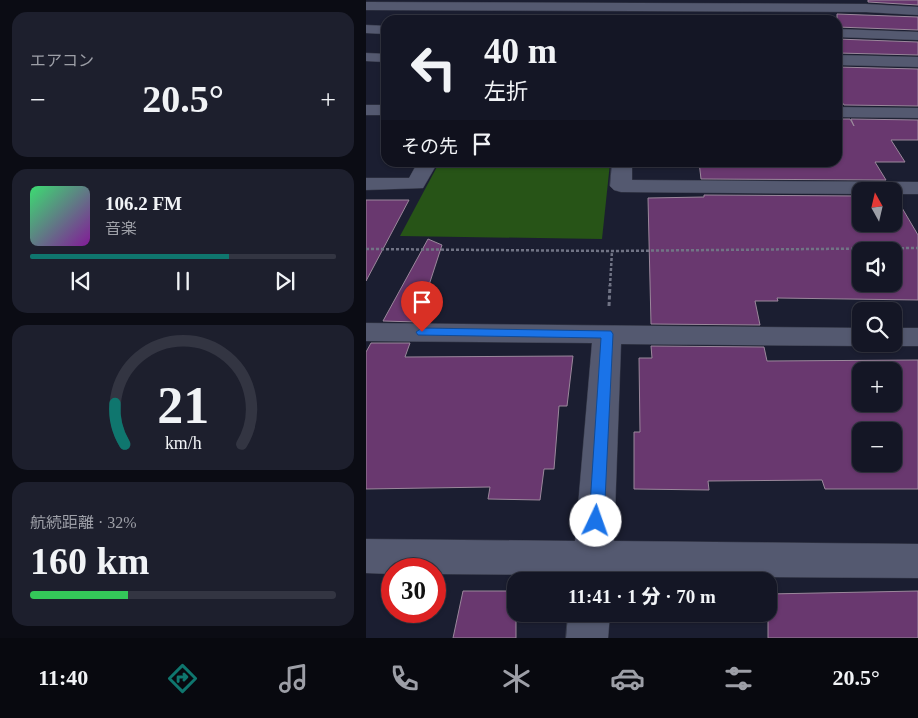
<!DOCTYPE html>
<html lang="ja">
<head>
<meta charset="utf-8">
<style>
	:root { --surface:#141625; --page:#1d1f2d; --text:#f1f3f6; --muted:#9d9fa7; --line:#333542; --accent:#0f766e }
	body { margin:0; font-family:"Times New Roman","Noto Sans JP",serif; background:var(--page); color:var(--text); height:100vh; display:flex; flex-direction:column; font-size:19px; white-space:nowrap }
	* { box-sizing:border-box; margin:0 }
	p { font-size:16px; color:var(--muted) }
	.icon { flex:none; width:28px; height:28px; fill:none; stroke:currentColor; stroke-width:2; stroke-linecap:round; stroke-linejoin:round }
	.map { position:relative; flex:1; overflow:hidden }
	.drawer { display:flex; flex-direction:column; gap:12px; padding:12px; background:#0b0c14; width:366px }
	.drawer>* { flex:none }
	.hud { position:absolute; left:15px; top:15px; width:461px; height:152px; border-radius:15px; box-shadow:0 1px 4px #0004,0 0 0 1px var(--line); background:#141625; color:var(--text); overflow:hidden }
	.needle { width:32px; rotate:352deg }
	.controls { position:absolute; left:486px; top:182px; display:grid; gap:10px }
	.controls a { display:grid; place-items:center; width:50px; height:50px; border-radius:10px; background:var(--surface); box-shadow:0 1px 4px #0004,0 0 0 1px var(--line); font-size:25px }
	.speed { position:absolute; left:15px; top:558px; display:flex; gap:10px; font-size:25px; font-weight:700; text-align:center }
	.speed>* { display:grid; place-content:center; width:65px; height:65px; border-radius:50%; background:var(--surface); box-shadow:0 1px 4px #0004,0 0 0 1px var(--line); line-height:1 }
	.speed .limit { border:8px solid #d22; background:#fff; color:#111 }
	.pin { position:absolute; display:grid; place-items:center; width:42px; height:42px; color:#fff; margin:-51px -21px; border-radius:50% 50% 50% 0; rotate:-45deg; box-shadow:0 0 5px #0007 }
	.pin .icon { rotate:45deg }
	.me { position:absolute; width:55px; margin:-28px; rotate:3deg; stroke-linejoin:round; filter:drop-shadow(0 0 4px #0008) }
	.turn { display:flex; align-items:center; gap:18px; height:105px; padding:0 20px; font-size:22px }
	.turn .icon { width:65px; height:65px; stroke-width:2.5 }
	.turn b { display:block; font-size:35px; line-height:42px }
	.then { display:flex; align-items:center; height:48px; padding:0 20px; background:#0003; gap:10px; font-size:19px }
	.big { font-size:38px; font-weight:800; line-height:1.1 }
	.drawer .widget { flex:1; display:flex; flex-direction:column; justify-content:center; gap:8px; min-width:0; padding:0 18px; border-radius:15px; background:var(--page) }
	.drawer .dial { align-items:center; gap:0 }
	.dial svg { height:130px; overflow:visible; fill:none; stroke:var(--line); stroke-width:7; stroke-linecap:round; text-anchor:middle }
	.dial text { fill:var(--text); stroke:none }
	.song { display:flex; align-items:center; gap:15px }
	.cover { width:60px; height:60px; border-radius:8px; background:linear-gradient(135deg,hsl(140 70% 55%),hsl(290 70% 35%)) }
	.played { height:5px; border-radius:2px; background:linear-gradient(90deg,var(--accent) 65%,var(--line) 65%) }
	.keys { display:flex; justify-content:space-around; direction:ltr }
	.heat { display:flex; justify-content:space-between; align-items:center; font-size:28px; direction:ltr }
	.charge { height:8px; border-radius:4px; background:linear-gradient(90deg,#34c759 32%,var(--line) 0) }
	.trip { position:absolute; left:141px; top:572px; width:270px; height:50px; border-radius:15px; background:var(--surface); box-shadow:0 1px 4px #0004,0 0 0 1px var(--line); font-weight:800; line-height:50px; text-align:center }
	.tab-bar { display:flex; height:80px; justify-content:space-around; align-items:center; background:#08090f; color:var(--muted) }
	.tab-bar .icon { width:35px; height:35px }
	.tab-bar .active { color:var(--accent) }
	.tab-bar b { font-size:22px; color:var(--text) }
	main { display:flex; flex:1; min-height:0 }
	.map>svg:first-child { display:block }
</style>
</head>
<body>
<main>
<section class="drawer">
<div class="widget"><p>エアコン</p>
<div class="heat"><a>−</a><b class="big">20.5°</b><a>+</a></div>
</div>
<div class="widget">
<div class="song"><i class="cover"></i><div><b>106.2 FM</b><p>音楽</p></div></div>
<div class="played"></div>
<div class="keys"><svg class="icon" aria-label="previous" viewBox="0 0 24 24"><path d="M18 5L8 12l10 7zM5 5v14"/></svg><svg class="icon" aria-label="pause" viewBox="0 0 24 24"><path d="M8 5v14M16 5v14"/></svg><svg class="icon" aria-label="next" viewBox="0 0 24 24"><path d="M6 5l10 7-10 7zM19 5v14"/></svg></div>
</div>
<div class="widget dial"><svg viewBox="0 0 100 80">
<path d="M14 69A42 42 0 1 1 86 69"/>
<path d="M14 69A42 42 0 0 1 8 44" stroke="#0f766e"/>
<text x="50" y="56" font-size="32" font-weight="700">21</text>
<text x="50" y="72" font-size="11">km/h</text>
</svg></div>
<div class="widget"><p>航続距離 · 32%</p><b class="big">160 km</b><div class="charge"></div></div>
</section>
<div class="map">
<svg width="552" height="638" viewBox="0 0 552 638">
	<rect width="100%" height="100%" fill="#1b1e31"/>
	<!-- green -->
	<path fill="#275417" d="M73 163H244L236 239 34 236Z"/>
	<!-- building -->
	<g fill="#69386f" stroke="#9b889c" fill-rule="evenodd">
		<path d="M502 0H552V5L502 2Z"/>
		<path d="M471 14 552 17V30L471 27Z"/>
		<path d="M471 39 552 42V55L471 53Z"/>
		<path d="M471 67 552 69V106L478 105 471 94Z"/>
		<path d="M471 119H484L488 126 485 119 552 120V140H525L539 162H509L520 180 335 179 333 162H471Z"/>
		<path d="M338 195 495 196V224H528L529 196 552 235V300L411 298 412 301H389L394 325 285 324 282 198 338 197ZM495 251H528V284H495Z"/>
		<path d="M0 200H43L0 281Z"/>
		<path d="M62 239 76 245 51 322 17 321Z"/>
		<path d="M5 343H44L39 357 207 356 201 406H193L188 469H178L174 500 122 499 124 487 0 489V352Z"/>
		<path d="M285 346 398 347 401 361 552 360V489H459L456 480 342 481 343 490 268 489V432H274L273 358H286ZM495 371H528V404H495ZM495 431H528V464H495Z"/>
		<path d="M97 591H150V638H87Z"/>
		<path d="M552 591V638H402V594Z"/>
	</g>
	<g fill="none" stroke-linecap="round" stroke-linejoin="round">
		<!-- street casing -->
		<g stroke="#383b4a" stroke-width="1">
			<g id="street">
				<path d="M0 2 500 4 552 7V15L500 12 0 10Z"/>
				<path d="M0 53 20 54V62L0 61Z"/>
				<path d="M471 55 552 57V67L471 65Z"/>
				<rect x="0" y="105" width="20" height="10"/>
				<path d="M471 107 552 108V118L471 117Z"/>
				<path d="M52 162H72L57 188 0 190V178H43Z"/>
				<path d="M246 162H266V180L552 182V194H528V191H495V194L255 192 248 190 244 186Z"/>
				<path d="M0 323 495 328V344H504L495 346 255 344 248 541 552 544V578L246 576V581H206V575L69 574V569H26V574L0 573V539L209 541 226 343 0 341Z"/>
				<path d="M528 328H552V346H528L519 344H528Z"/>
				<path d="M202 614H244L242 638H200Z"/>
			</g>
		</g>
		<!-- secondary casing -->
		<g stroke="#383b4a" stroke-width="1">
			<g id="secondary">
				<path d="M0 25 20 26V34L0 33Z"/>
				<path d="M471 29 552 32V40L471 37Z"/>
			</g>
		</g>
		<!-- path-far1 -->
		<g stroke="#717485" stroke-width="2.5" stroke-dasharray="3 2" stroke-linecap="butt">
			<path d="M0 249 246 251 552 248"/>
			<path d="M244 286 246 251"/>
		</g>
		<!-- path -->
		<path stroke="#717485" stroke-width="3" stroke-dasharray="4 2.5" stroke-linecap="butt" d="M243 306 244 285"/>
		<!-- street -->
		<use href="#street" fill="#545970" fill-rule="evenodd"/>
		<!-- secondary -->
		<use href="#secondary" fill="#545970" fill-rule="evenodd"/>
	</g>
	<!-- route -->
	<path fill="#1a73e8" stroke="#114b97" d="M56 328 245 331 247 334 238 521 236 526 230 527 225 526 223 521 235 338 52 335 50 332Z"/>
</svg>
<div class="controls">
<a><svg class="needle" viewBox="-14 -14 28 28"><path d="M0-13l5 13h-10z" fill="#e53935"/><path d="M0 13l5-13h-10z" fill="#9d9fa7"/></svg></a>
<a><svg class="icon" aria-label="sound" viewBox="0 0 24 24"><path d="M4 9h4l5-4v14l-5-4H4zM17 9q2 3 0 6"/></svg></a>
<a><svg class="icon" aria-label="search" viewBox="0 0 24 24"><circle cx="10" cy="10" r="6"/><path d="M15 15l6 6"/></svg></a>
<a>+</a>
<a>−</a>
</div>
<div class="speed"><div class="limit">30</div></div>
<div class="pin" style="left:56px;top:332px;background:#d93025"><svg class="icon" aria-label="arrive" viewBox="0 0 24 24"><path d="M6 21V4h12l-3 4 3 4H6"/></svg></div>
<svg class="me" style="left:230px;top:521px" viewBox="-20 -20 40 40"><circle r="19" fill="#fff"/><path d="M0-13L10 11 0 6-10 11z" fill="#1a73e8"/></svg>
<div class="trip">11:41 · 1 分 · 70 m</div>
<div class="hud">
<div class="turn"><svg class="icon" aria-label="left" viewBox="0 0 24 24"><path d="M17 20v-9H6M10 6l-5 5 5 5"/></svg><div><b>40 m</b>左折</div></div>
<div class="then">その先<svg class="icon" aria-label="arrive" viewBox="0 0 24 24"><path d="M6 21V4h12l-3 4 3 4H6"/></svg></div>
</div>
</div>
</main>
<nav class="tab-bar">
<b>11:40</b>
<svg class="icon active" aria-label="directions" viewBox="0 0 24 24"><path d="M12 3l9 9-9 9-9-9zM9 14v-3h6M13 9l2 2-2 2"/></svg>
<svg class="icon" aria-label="music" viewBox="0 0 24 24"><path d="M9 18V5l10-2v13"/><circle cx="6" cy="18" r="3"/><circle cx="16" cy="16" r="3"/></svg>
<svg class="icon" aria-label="phone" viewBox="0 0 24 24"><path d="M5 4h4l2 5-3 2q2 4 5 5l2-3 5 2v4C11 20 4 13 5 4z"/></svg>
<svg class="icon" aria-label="climate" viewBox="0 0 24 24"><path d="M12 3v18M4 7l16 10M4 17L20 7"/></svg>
<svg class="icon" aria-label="car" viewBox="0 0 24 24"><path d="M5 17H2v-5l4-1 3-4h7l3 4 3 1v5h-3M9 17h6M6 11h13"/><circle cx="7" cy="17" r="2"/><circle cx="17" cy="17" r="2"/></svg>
<svg class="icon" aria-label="filters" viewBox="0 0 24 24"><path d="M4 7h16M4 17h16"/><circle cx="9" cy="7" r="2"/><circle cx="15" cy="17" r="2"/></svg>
<b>20.5°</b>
</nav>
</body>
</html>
